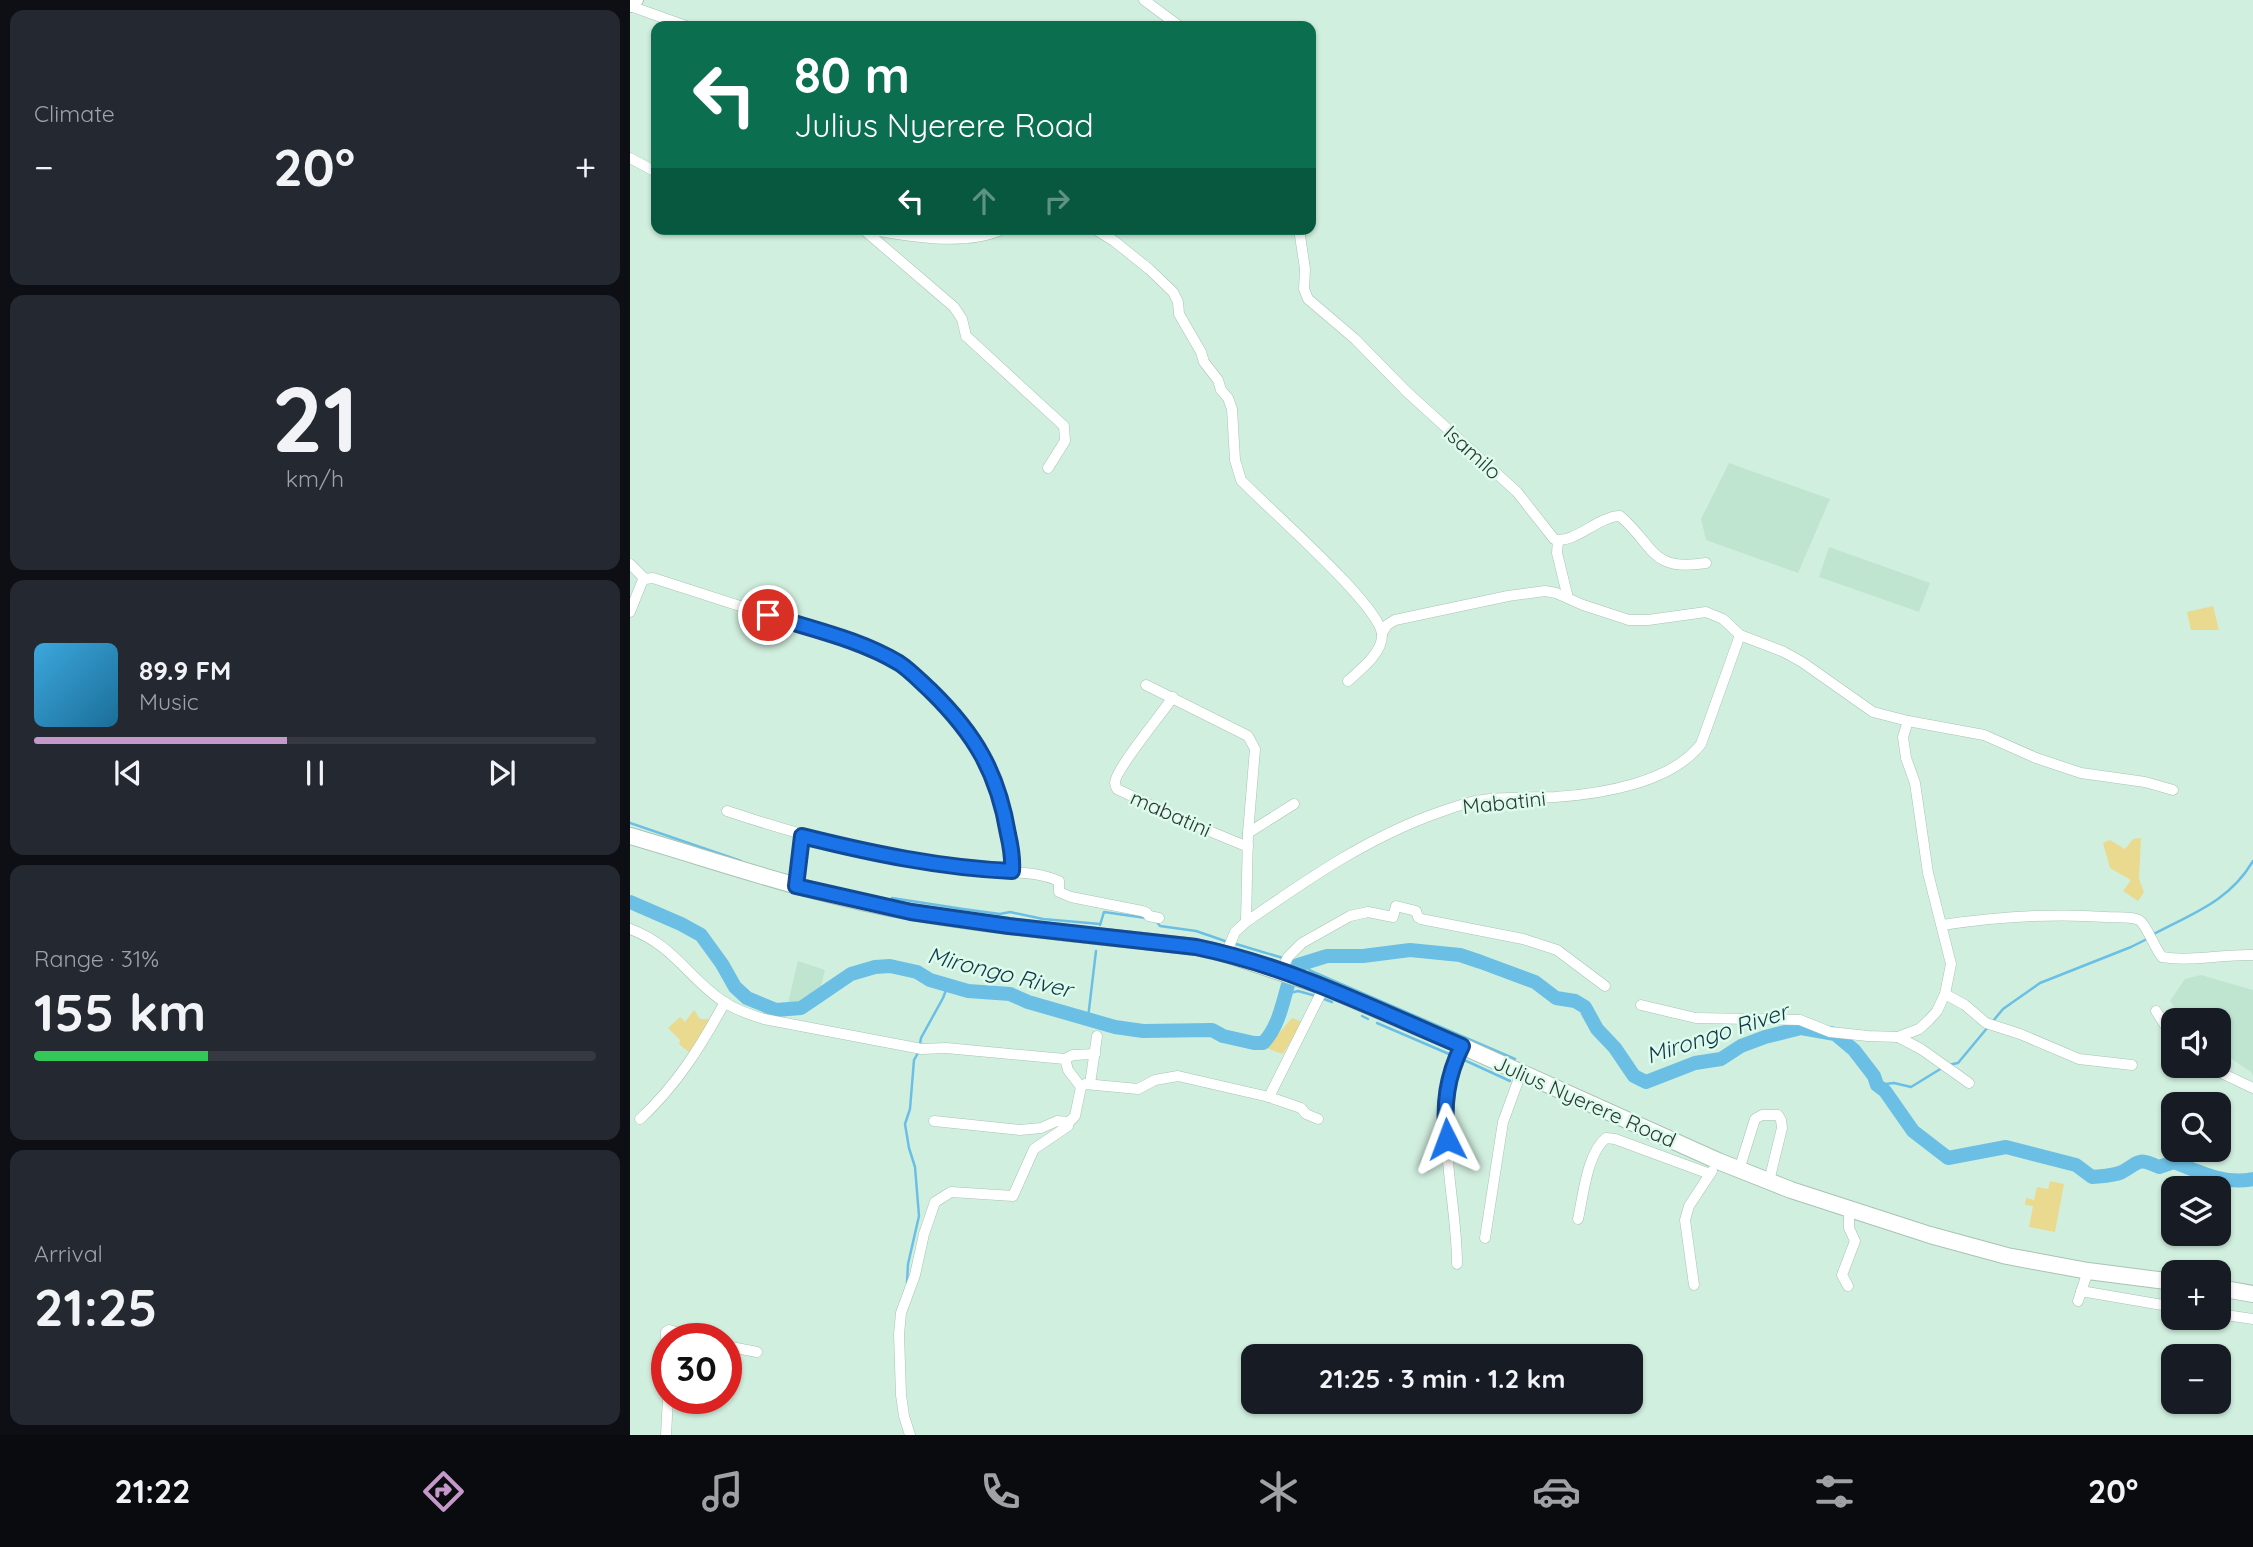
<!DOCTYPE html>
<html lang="en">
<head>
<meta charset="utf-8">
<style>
	:root { --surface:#171b24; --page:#242831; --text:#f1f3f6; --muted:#9ea1a6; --line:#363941; --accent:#c498c8 }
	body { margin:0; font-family:Quicksand,sans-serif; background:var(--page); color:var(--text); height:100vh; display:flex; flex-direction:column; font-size:26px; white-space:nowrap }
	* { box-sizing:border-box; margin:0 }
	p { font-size:23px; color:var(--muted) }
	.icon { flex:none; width:38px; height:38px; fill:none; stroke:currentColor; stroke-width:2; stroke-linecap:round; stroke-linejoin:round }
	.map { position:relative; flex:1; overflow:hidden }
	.panel { display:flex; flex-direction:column; gap:10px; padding:10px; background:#0d0f14; width:630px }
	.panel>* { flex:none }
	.hud { position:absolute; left:21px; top:21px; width:665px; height:214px; border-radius:14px; box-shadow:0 2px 5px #0004; background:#0b6e4f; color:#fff; overflow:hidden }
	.controls { position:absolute; left:1531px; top:1008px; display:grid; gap:14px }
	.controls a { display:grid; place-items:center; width:70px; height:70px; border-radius:14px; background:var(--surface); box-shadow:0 2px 5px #0004; font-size:35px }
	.speed { position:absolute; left:21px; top:1323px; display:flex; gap:14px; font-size:35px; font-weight:700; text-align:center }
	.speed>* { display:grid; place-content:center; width:91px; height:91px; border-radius:50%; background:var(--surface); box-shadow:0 2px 5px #0004; line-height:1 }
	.speed .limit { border:10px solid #d22; background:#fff; color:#111 }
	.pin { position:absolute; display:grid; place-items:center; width:60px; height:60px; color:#fff; margin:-30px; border:4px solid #fff; border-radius:50%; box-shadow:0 2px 7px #0007 }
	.me { position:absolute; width:77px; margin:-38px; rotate:357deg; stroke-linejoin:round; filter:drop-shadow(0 0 5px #0008) }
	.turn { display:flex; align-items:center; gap:24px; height:147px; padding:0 28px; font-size:32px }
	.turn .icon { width:91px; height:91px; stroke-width:2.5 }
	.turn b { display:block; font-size:49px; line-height:60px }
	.lanes { display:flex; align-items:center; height:66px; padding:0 28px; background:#0003; justify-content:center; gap:35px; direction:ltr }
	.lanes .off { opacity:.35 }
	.big { font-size:52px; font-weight:800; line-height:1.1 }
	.panel .widget { flex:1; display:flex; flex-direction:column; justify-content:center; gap:10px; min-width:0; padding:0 24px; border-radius:14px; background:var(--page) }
	.panel .dial { align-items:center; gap:0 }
	.dial b { font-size:91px; line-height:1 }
	.song { display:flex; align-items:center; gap:21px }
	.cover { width:84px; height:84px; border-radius:10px; background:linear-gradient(135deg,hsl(200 70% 55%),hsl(200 70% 35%)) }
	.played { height:7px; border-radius:4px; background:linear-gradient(90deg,var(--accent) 45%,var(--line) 45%) }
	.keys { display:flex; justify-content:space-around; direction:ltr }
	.heat { display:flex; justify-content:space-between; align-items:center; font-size:38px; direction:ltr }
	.charge { height:10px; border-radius:5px; background:linear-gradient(90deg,#34c759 31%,var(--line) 0) }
	.trip { position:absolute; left:611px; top:1344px; width:402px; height:70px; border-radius:14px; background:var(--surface); box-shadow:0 2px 5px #0004; font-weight:800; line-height:70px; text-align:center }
	.menu { display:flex; height:112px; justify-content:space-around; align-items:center; background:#090b0e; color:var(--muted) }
	.menu .icon { width:49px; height:49px }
	.menu .active { color:var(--accent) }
	.menu b { font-size:32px; color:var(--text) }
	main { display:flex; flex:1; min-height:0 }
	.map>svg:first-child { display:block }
</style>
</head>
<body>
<main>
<section class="panel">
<div class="widget"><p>Climate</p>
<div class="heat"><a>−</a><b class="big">20°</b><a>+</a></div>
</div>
<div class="widget dial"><b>21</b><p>km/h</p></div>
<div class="widget">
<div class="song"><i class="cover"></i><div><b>89.9 FM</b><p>Music</p></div></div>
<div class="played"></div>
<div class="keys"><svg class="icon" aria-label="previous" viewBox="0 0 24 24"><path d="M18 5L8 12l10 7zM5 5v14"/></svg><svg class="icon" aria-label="pause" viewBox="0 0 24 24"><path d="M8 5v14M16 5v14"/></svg><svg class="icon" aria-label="next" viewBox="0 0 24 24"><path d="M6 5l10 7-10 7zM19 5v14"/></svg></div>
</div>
<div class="widget"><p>Range · 31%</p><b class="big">155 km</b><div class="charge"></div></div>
<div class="widget"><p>Arrival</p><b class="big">21:25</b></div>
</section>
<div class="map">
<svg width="1623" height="1435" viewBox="0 0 1623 1435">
	<rect width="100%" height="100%" fill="#d1efdf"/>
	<!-- built -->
	<g fill="#bfe5d1">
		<path d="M1099 463 1200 499 1168 573 1076 540 1071 519Z"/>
		<path d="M1199 547 1300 583 1289 612 1189 577Z"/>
		<path d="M168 961 195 970 190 990 157 1007Z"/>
		<path d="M1571 975 1623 990V1076L1621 1072 1589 1050V1020H1553L1540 1001 1555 979Z"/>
	</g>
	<!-- green -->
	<g fill="#eada8f">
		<path d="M1583 606 1589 630H1561L1557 612Z"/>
		<path d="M1511 838 1509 879 1514 892 1508 901 1493 891 1501 880 1480 868 1473 843 1480 840 1495 849 1503 839Z"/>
		<path d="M64 1010 70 1019H83L61 1054 49 1044 50 1040 38 1028 50 1017 55 1022Z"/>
		<path d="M662 1018 672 1022 653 1054 636 1048Z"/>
		<path d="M1420 1181 1434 1184 1425 1232 1399 1227 1403 1206 1395 1205 1396 1198 1404 1200 1407 1187 1418 1189Z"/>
	</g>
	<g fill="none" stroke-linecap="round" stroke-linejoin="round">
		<!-- stream -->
		<g stroke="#6bbfe4" stroke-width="2.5">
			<path d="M0 823 111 861"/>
			<path d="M262 898 333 909 370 914 380 912 413 919 470 924"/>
			<path d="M526 921 530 926 566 931 595 941"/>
			<path d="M470 925 474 912 516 918"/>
			<path d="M1522 935C1561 914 1599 902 1623 861"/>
			<path d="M606 944 653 958"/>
			<path d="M660 960 670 963"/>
			<path d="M674 962 677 968 681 971 885 1059"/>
			<path d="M656 994 668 991 686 996"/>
			<path d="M694 999 702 1002"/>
			<path d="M732 1016 738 1019"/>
			<path d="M458 1018 466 951"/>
			<path d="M747 1023 826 1057"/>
			<path d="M290 1044 291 1038 313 998 318 985"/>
			<path d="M832 1059 880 1081"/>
			<path d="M1318 1065 1328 1063 1373 1009 1410 983 1501 947 1517 939"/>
			<path d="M1247 1085 1264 1083 1281 1087 1312 1068"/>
			<path d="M277 1283 278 1264 289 1216 285 1167 279 1148 275 1124 280 1109 284 1060 288 1053"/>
		</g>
		<!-- river -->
		<g stroke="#6bbfe4" stroke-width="14">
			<path d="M0 902 51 924 71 935 92 964 105 987 117 998 146 1010 171 1008 221 974 245 967 260 966 287 972 300 980 338 991 380 994 398 1002 485 1027 513 1031 582 1030 593 1036 624 1043H633C648 1028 652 1005 658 985"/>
			<path d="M668 965 697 956H733L780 950 830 955 851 962 905 982 926 998 945 1001 955 1007 967 1029 985 1048 1004 1076 1016 1082 1065 1063 1091 1059 1111 1046 1135 1037 1171 1028 1205 1034 1224 1050 1244 1076 1247 1085 1255 1091 1283 1131 1318 1158 1376 1147 1446 1165 1462 1177C1471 1176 1483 1176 1492 1172 1510 1162 1507 1157 1529 1167L1544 1162C1569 1172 1595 1185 1623 1179"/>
		</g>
		<!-- minor casing -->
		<g stroke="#a7c3b4" stroke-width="11">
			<g id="minor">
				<path d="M514 0 549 26"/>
				<path d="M0 6 56 26"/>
				<path d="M0 158 26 172"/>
				<path d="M233 229 324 307 332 319 336 336 434 426 435 441 418 468"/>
				<path d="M236 229C276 236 336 247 373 229"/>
				<path d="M465 229 484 241 519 269 543 292 548 302 549 314 571 352 574 362 588 380 591 390 598 398 602 409 605 460 611 480C636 507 749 604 752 634 753 653 730 670 718 681"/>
				<path d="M669 229 675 269 674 289 678 299 725 339 777 392 887 492 924 539C944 545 968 516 990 516 1026 547 1020 572 1076 563"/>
				<path d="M928 541 927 553 938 598"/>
				<path d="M0 564 15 579"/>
				<path d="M0 612 12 582 15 579 23 578 234 646 270 663 322 711 346 744 364 777 374 807 383 861 382 871"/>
				<path d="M752 633 757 625 765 620 878 596 915 591 926 593 953 605 999 620H1018L1076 612 1093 619 1110 635 1154 652 1172 662 1243 712 1278 721 1354 735 1406 758 1451 773 1515 782 1543 790"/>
				<path d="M516 685 618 736 625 749 618 833 616 922"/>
				<path d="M543 697C534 711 484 771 485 783 485 785 486 787 487 789L543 816 618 847"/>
				<path d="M97 811C157 831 217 848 280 859 306 863 333 867 360 870 384 873 406 871 429 881V892L441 897 512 911 517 913 519 916 529 918"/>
				<path d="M618 833 664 804"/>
				<path d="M166 886 172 836"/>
				<path d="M1312 925C1366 917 1422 913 1476 917 1485 918 1500 916 1509 920 1516 924 1525 949 1532 957 1562 962 1593 954 1623 955"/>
				<path d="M0 929C45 946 58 978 94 1002 106 1010 121 1015 134 1019L292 1049 316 1048 435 1059 438 1070 451 1087"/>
				<path d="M596 954 605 932 616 922C678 879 738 837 810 812 821 808 833 804 845 801 871 796 899 798 925 797 971 794 1041 783 1071 744L1110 635"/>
				<path d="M651 971 658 957 672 943 720 916 738 912 763 917 766 906 786 911 788 917 791 919 893 939 927 950 975 986"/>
				<path d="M1315 994 1335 1005 1356 1023 1390 1034 1449 1059 1502 1065"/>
				<path d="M1011 1005 1066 1018 1170 1020 1200 1032 1238 1036 1268 1037 1289 1029 1299 1020 1307 1011 1315 994 1321 964 1298 873 1285 783 1276 758 1273 737 1278 721"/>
				<path d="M1526 1011 1544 1039"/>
				<path d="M1268 1037 1291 1049 1339 1083"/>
				<path d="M435 1059 443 1055 465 1054"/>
				<path d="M1581 1066 1585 1070 1623 1088"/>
				<path d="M460 1084 467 1036"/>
				<path d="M639 1097 694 987"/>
				<path d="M10 1119C47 1085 71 1046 95 1002"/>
				<path d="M304 1121 390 1130 411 1128 427 1121 439 1122 445 1116 451 1087 455 1084 508 1089 525 1080 548 1076 639 1097 671 1108 676 1114 688 1119"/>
				<path d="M1109 1170 1125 1119 1132 1115H1148L1151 1120 1152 1128 1139 1181"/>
				<path d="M948 1219C953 1197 957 1153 976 1138L985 1139 1080 1174"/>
				<path d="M855 1238 873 1122 891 1073"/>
				<path d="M827 1264C827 1191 799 1115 832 1046"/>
				<path d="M1064 1285 1055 1220 1059 1206 1082 1171"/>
				<path d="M1218 1286 1212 1275 1225 1241 1219 1228V1210"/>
				<path d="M1451 1291 1544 1307"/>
				<path d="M1448 1301 1458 1271"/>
				<path d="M1589 1314 1623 1319"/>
				<path d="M96 1346 127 1352"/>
				<path d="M37 1376 36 1332 39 1330 72 1339"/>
				<path d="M36 1435 38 1398"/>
				<path d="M280 1435 274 1416 271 1395 269 1334 271 1313 285 1275 294 1234 305 1202 321 1192 383 1196 404 1149 438 1126 439 1122"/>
			</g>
		</g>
		<!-- tertiary casing -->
		<g stroke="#a7c3b4" stroke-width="14">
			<path id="tertiary" d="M0 6 7 0"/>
		</g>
		<!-- trunk casing -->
		<g stroke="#a7c3b4" stroke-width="18">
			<g id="trunk">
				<path d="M0 836C93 863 186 896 282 912 376 928 471 936 566 947L596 954 694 987 832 1046 1088 1161 1161 1190 1300 1235 1377 1256 1458 1271 1544 1282"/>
				<path d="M1589 1288 1623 1294"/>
			</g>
		</g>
		<!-- minor -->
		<use href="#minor" stroke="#fff" stroke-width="10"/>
		<!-- tertiary -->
		<use href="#tertiary" stroke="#fff" stroke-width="12"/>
		<!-- trunk -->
		<use href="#trunk" stroke="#fff" stroke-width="16"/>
	</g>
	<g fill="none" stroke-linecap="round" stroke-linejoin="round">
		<!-- route casing -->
		<g stroke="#114b97" stroke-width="18">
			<path id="route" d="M138 615C181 629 229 639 269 663 280 670 291 682 301 691 345 734 368 773 378 834 381 847 383 858 382 871 311 868 240 853 172 836L166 886 281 912 379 926 566 947C659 966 745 1009 832 1046 817 1076 813 1105 817 1139"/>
		</g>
		<!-- route -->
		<use href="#route" stroke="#1a73e8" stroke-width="12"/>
	</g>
	<g text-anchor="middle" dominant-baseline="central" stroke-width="5" stroke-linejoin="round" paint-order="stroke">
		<!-- street labels -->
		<g font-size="21" fill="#2e3a34" stroke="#defced">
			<text transform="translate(843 452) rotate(42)">Isamilo</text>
			<text transform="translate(874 802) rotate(-6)">Mabatini</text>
			<text transform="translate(541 813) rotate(24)">mabatini</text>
			<text transform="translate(955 1101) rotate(24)">Julius Nyerere Road</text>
		</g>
		<!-- water labels -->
		<g font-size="23" font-style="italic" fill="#113848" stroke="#defced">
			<text transform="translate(370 972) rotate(14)">Mirongo River</text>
			<text transform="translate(1087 1033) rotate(-18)">Mirongo River</text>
		</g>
	</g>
</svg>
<div class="controls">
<a><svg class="icon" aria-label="sound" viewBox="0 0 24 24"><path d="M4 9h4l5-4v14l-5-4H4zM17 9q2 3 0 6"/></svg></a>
<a><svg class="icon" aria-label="search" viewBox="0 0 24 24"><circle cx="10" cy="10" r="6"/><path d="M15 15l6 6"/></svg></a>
<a><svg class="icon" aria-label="layers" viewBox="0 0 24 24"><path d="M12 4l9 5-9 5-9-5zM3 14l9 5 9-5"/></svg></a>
<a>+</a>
<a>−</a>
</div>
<div class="speed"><div class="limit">30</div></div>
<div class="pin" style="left:138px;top:615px;background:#d93025"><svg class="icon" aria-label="arrive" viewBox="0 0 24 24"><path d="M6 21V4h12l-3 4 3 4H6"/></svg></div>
<svg class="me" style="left:817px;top:1139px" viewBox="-20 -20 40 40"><path d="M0-17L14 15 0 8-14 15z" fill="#1a73e8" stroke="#fff" stroke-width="4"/></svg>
<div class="trip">21:25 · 3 min · 1.2 km</div>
<div class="hud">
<div class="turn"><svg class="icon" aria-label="left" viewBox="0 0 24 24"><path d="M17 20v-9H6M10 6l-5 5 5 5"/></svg><div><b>80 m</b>Julius Nyerere Road</div></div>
<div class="lanes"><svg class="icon" aria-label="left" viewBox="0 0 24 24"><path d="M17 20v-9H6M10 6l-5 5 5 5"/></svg><svg class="icon off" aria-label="ahead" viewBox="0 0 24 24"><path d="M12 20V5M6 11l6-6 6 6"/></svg><svg class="icon off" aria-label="right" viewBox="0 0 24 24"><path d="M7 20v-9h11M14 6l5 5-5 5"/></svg></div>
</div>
</div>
</main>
<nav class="menu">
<b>21:22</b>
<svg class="icon active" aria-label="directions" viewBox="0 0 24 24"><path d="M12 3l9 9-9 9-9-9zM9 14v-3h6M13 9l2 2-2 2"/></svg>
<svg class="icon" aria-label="music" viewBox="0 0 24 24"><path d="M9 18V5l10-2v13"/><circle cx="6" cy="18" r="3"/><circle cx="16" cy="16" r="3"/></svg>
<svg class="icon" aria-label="phone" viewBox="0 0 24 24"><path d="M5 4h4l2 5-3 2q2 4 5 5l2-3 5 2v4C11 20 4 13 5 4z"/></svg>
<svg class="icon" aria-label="climate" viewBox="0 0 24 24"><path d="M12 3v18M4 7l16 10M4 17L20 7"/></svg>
<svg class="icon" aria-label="car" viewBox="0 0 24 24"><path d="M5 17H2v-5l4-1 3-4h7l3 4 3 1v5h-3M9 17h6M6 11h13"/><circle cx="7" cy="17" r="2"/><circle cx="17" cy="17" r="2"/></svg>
<svg class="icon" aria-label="filters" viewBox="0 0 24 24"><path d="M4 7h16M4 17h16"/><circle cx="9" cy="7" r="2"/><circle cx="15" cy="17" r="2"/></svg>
<b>20°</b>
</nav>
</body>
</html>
